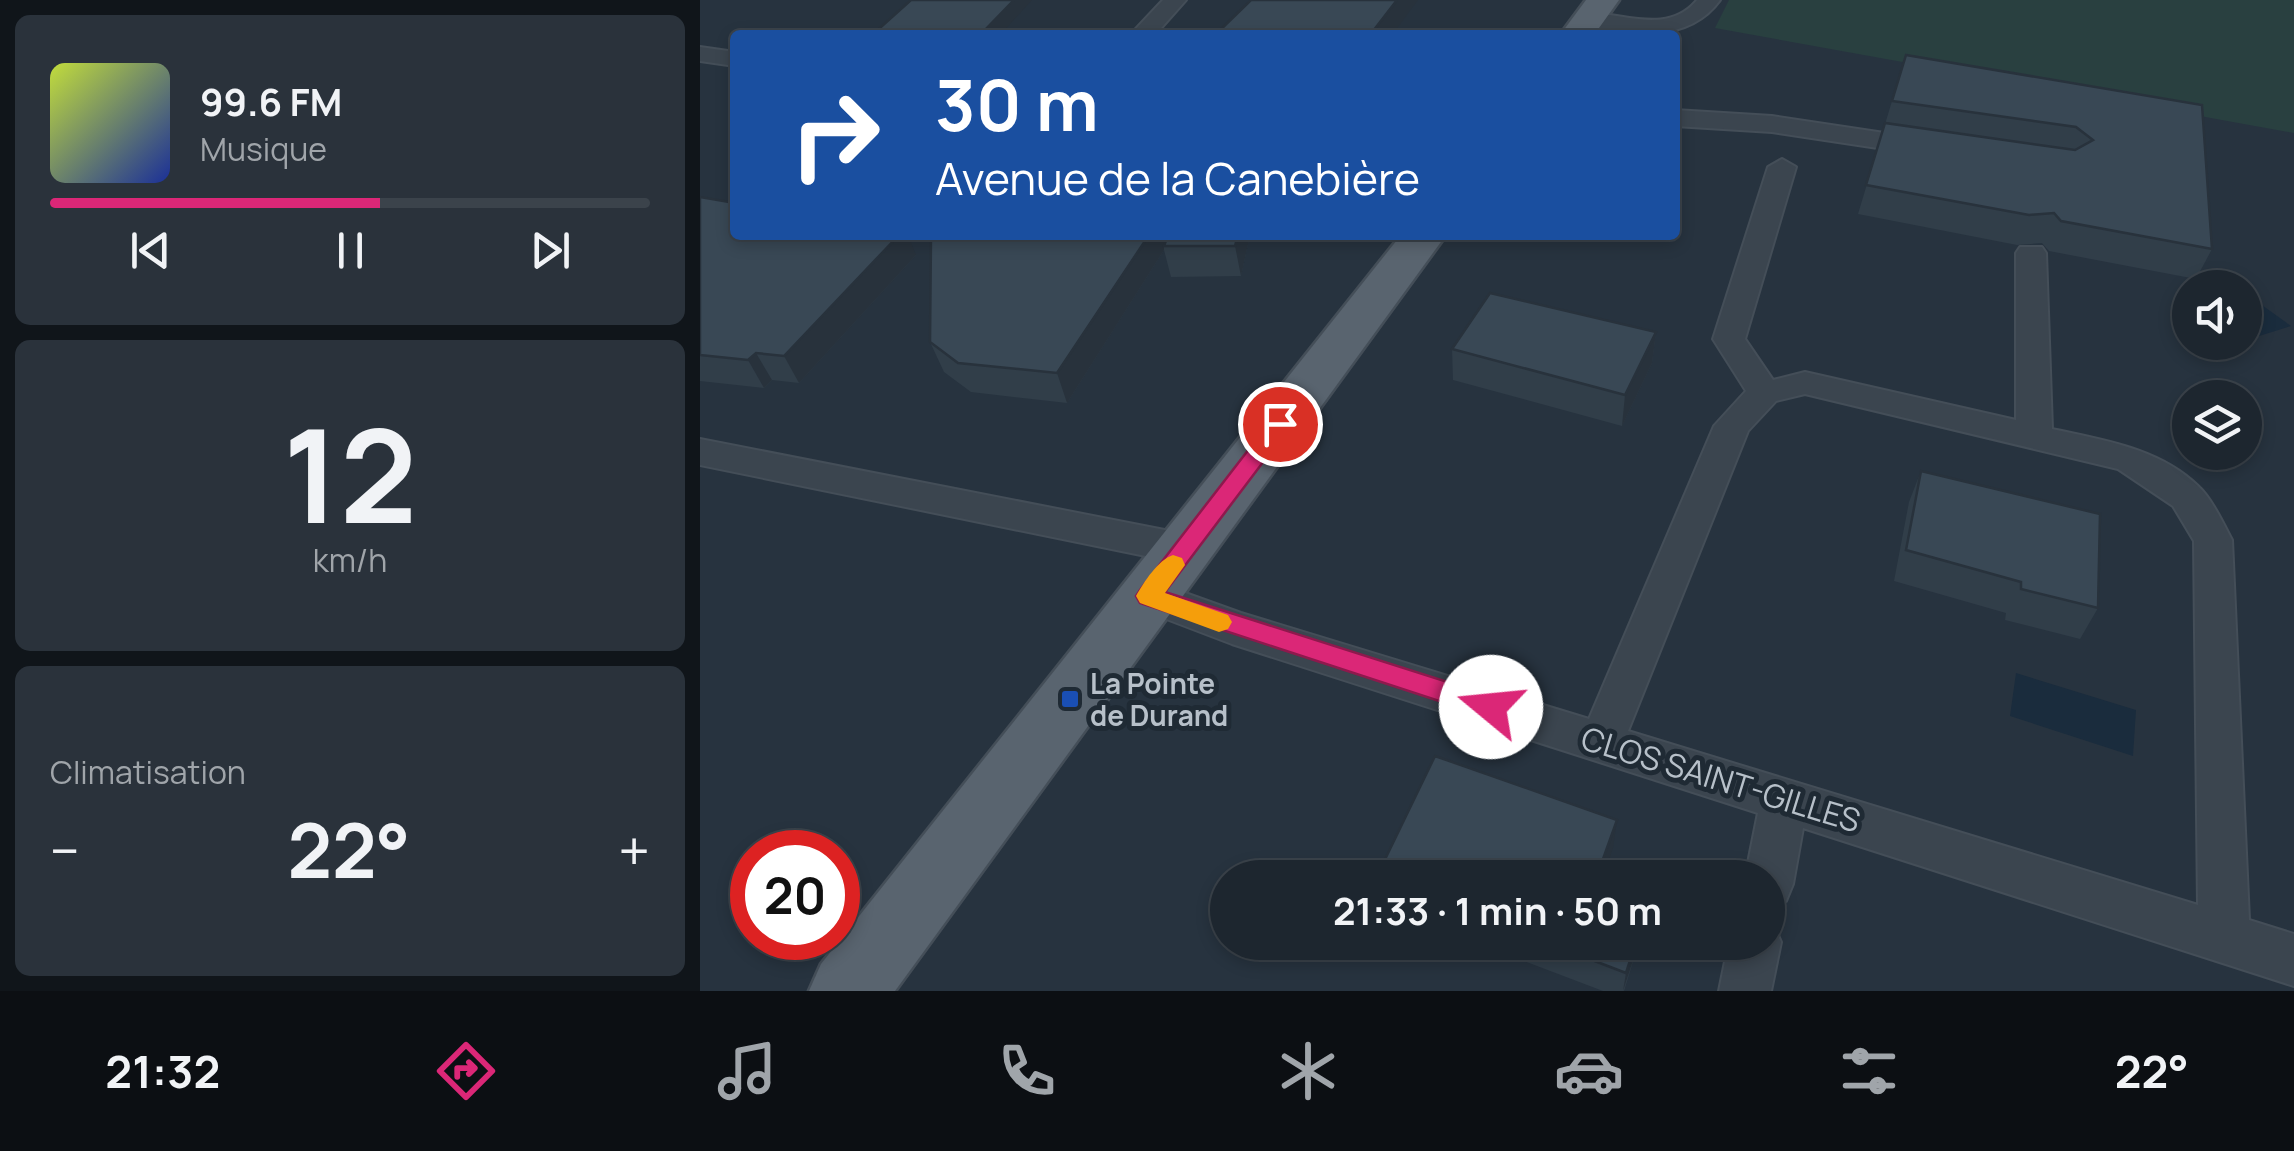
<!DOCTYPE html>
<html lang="fr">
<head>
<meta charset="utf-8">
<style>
	:root { --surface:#1d262f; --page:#2a323b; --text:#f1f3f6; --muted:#a0a5aa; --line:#3b434b; --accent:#db2777 }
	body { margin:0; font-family:Manrope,sans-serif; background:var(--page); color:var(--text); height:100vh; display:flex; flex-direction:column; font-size:38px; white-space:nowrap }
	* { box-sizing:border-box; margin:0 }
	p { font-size:32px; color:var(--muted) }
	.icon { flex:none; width:55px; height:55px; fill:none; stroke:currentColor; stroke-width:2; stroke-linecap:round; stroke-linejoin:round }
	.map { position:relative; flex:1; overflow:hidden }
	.drawer { display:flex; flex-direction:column; gap:15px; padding:15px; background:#10151a; width:700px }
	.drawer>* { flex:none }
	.hud { position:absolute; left:30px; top:30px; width:950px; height:210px; border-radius:10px; box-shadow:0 5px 15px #0003,0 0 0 2px var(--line); background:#1a4fa0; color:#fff; overflow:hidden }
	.tools { position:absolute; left:1472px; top:270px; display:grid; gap:20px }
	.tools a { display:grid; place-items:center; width:90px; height:90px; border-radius:50%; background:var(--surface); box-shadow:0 5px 15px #0003,0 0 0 2px var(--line); font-size:50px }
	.speed { position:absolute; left:30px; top:830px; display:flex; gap:20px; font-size:50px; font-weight:700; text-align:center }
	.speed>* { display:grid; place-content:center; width:130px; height:130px; border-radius:50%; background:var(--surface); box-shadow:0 5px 15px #0003,0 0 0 2px var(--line); line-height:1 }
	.speed .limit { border:15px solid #d22; background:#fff; color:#111 }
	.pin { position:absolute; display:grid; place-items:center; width:85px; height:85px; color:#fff; margin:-42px; border:5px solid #fff; border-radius:50%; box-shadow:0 2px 10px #0007 }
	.me { position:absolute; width:110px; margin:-55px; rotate:287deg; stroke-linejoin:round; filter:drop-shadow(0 0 8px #0008) }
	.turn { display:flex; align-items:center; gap:35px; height:210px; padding:0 40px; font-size:45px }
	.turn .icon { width:130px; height:130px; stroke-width:2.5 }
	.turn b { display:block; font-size:70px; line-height:85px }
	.big { font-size:75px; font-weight:700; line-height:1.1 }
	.drawer .card { flex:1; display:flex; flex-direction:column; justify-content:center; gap:15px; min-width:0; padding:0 35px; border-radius:15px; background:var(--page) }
	.drawer .dial { align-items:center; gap:0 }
	.dial b { font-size:130px; line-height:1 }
	.song { display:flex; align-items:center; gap:30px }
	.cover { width:120px; height:120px; border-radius:15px; background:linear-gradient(135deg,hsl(70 70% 55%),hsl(230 70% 35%)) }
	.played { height:10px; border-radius:5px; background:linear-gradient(90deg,var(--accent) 55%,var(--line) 55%) }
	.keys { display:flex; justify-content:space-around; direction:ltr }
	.heat { display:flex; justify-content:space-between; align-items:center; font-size:55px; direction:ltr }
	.trip { position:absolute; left:510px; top:860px; width:575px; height:100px; border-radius:50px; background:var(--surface); box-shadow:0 5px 15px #0003,0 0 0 2px var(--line); font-weight:700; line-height:100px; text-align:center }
	.menu { display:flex; height:160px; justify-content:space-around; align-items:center; background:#0c0f13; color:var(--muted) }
	.menu .icon { width:70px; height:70px }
	.menu .on { color:var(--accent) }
	.menu b { font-size:45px; color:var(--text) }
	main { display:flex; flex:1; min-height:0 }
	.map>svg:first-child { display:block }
</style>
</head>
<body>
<main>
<section class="drawer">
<div class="card">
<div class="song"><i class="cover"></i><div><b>99.6 FM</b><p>Musique</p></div></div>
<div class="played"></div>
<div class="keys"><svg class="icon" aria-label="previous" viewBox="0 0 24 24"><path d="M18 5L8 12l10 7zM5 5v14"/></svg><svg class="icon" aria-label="pause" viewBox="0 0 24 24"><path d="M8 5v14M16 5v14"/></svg><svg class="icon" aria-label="next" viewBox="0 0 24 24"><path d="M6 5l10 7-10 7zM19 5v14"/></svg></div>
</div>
<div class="card dial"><b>12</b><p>km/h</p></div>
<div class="card"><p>Climatisation</p>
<div class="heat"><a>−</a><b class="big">22°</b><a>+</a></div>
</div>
</section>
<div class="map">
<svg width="1594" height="991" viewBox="0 0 1594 991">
	<rect width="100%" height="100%" fill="#27333f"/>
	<!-- green -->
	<path fill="#294040" d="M1029 0H1594V133L1015 28Z"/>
	<!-- water -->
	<g fill="#1a2c3d">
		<path d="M1559 303 1591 326 1559 336 1545 334V308Z"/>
		<path d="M1316 673 1436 710 1433 756 1310 716Z"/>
	</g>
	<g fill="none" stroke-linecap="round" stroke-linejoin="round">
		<!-- lane casing -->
		<g stroke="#444e58" stroke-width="4">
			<g id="lane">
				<path d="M463 0H486L455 35H430Z"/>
				<path d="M997 0H1020C988 44 929 36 881 24L878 19C900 0 962 43 997 0Z"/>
				<path d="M0 47 35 52V66L0 61Z"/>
				<path d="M975 110 1072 116 1231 140 1244 148 1231 156 1072 132 975 126Z"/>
				<path d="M1082 159 1096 167 1045 339 1073 380 1105 372 1316 420V253L1320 247H1342L1346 253 1352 429C1402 440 1459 448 1498 486 1512 499 1523 523 1532 540L1549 920 1594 934V986L1103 828 1093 884 1086 901 1068 908V878H1045L1058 813 532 644 435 607 429 596 435 585 449 580 541 613 889 719 1014 426 1046 391 1013 339 1068 167ZM1105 394 1418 469 1473 506 1494 541 1498 905 928 731 1048 431 1076 401Z"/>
				<path d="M0 439 485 534 499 539 505 549 499 559 485 564 0 465Z"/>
				<path d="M1068 922 1073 924 1081 942 1071 991H1019L1029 942H1068Z"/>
			</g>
		</g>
		<!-- primary casing -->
		<g stroke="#444e58" stroke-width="5">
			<g id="primary">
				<path d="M886 0H919L894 35H860Z"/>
				<path d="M701 235H746L195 991H109L121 964Z"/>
			</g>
		</g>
		<!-- lane -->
		<use href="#lane" fill="#3b454f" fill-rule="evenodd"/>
		<!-- primary -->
		<use href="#primary" fill="#59646f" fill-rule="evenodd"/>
	</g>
	<!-- wall -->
	<g fill="#313e49">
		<path d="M1192 101 1502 105 1512 249 1496 279 1349 251 1342 243 1317 245 1158 214Z"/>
		<path d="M0 197 35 235 216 255 99 383 72 380 64 388 0 381Z"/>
		<path d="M353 235H550L541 276 471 277 464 250 367 403 271 392 244 372 230 342 351 240Z"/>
		<path d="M956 332 952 363 922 426 753 380 752 349Z"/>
		<path d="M1221 471 1398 608 1380 639 1305 620 1306 613 1194 581 1209 502Z"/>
		<path d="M774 942H939L924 991H903Z"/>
	</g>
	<!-- shaded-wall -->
	<g fill="#28323c">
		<path d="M314 0H332L300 35H280Z"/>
		<path d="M697 0H718L692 35H670Z"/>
		<path d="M199 235H208L216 255 99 383 84 356Z"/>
		<path d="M449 235H469L464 246V250L367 403 357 373Z"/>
		<path d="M538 235H550L541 276 535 246Z"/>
		<path d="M956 332 952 363 922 426 925 395Z"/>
		<path d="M56 353 72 380 64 388 48 360Z"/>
		<path d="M917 820 913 848 903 878V859Z"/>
		<path d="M936 942H939L923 991 926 973Z"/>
	</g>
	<!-- building -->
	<g fill="#394855" stroke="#28323c" stroke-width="2.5">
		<path d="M211 0H314L280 35H172Z"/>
		<path d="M551 0H697L670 35H515Z"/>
		<path d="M1206 55 1502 105 1512 249 1361 221 1354 213 1329 215 1166 185 1185 123 1375 150 1393 140 1376 127 1192 101Z"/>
		<path d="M0 197 35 203V235H199L84 356 56 353 48 360 0 355Z"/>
		<path d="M231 235H294L351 240 353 235H449L357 373 258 363 230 342Z"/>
		<path d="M468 235H538L535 246H464Z"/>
		<path d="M790 293 956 332 925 395 752 349Z"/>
		<path d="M1221 471 1400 514 1398 608 1321 589V582L1206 550Z"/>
		<path d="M735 756 917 820 903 859 954 878H676Z"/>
		<path d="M845 942H936L926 973Z"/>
	</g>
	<!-- route -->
	<path fill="#db2777" stroke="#8e194d" stroke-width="2.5" d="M580 416 591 424 588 429 465 592 801 699 805 707 801 715 791 718 440 603 436 596 440 590 573 418Z"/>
	<!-- slow -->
	<path fill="#f59e0b" d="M473 555 482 558 485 565 465 593 528 615 532 622 528 629 519 632 440 603 436 596C444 582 458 560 473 555Z"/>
	<!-- markers -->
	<rect fill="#1a4fb4" stroke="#1f2a34" stroke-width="4" x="360" y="689" width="20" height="20" rx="5"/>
	<g text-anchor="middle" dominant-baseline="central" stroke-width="10" stroke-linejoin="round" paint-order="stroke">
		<!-- poi labels -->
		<g font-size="28" font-weight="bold" fill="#b7c0c9" stroke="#1f2a34" text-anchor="start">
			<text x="390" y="683">La Pointe<tspan x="390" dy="32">de Durand</tspan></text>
		</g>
		<!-- near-street labels -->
		<g font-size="32" fill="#b7c0c9" stroke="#1f2a34">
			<text transform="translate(1021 779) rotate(17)">CLOS SAINT-GILLES</text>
		</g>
	</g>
</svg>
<div class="tools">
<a><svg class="icon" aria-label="sound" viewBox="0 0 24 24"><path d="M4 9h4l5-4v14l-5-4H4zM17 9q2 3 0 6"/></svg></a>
<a><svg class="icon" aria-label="layers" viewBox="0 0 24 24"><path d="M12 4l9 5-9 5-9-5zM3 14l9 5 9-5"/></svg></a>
</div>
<div class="speed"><div class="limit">20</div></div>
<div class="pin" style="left:580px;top:424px;background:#d93025"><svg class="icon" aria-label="arrive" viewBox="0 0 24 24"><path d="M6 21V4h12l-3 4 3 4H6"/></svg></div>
<svg class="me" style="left:791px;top:707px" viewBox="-20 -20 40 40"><circle r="19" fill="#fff"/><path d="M0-13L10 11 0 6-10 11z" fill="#db2777"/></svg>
<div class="trip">21:33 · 1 min · 50 m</div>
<div class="hud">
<div class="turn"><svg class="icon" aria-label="right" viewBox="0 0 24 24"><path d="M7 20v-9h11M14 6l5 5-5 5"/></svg><div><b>30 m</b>Avenue de la Canebière</div></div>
</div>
</div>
</main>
<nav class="menu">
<b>21:32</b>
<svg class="icon on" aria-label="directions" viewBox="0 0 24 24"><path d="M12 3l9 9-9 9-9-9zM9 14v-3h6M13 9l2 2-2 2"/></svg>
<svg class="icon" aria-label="music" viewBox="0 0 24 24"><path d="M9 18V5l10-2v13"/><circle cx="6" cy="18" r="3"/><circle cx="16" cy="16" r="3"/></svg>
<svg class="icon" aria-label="phone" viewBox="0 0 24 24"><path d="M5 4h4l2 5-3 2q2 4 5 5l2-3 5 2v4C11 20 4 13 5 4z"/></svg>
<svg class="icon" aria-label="climate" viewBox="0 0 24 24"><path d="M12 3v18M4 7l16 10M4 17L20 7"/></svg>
<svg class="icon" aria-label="car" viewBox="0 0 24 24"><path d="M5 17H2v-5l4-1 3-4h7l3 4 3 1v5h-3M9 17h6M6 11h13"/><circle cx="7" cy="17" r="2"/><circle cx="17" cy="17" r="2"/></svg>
<svg class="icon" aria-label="filters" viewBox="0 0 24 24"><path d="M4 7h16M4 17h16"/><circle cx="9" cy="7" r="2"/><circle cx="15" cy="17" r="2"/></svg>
<b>22°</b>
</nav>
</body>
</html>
